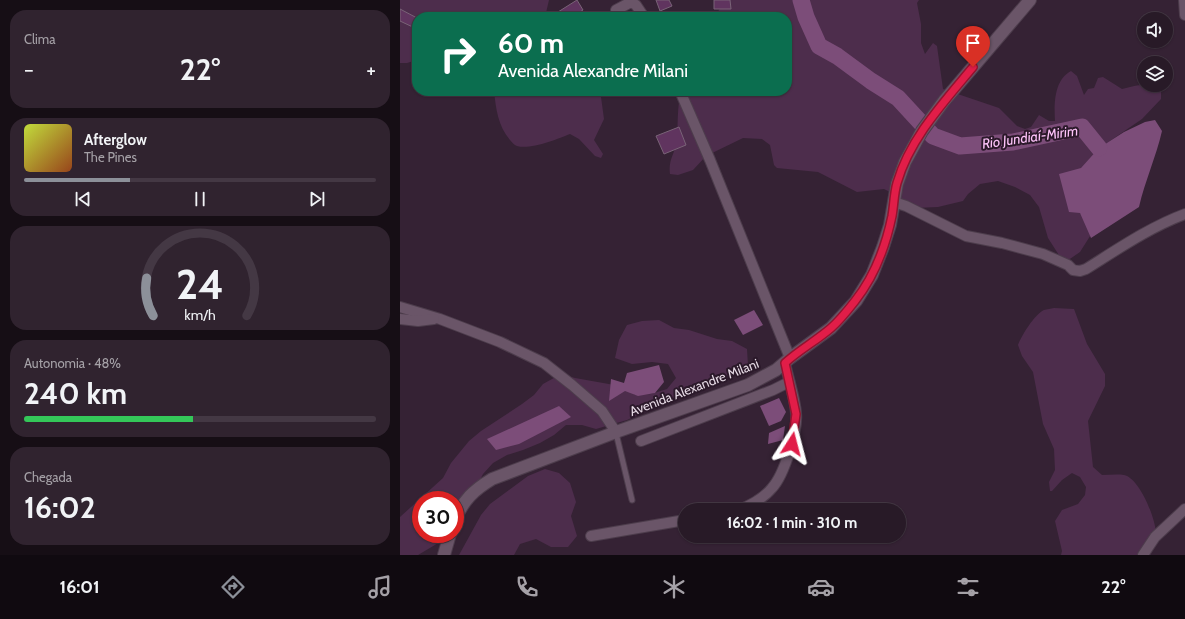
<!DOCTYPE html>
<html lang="pt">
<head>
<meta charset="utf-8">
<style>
	:root { --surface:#281a27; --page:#30232f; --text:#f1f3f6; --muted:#a5a1a7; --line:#443844; --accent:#8c9099 }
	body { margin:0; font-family:Cabin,sans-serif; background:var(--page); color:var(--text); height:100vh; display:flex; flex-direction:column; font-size:15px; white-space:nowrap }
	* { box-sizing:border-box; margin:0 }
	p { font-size:13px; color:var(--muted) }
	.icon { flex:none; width:22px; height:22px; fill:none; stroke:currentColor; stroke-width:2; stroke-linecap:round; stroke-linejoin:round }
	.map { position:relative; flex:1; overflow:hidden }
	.details { display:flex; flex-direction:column; gap:10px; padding:10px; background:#160e15; width:400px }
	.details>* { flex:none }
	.hud { position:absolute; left:12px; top:12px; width:380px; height:84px; border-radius:16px; box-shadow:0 1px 3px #0004,0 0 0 1px var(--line); background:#0b6e4f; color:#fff; overflow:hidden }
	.fabs { position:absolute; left:737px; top:12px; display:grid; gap:8px }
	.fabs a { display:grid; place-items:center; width:36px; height:36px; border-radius:50%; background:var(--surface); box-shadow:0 1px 3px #0004,0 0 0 1px var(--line); font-size:20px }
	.speed { position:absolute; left:12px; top:491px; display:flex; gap:8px; font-size:20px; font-weight:700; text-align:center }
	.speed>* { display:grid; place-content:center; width:52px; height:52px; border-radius:50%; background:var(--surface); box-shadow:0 1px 3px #0004,0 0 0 1px var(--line); line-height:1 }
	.speed .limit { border:6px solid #d22; background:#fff; color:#111 }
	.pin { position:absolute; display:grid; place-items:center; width:34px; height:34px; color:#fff; margin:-41px -17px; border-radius:50% 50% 50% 0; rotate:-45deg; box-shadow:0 0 4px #0007 }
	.pin .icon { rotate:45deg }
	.me { position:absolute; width:44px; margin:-22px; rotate:9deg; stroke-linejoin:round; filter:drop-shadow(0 0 3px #0008) }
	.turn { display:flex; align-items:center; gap:14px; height:84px; padding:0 20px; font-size:18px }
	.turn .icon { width:52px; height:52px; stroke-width:2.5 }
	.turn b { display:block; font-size:28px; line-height:34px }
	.big { font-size:30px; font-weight:800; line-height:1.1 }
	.details .widget { flex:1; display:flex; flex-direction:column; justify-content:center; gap:6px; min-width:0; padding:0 14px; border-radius:16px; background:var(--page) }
	.details .dial { align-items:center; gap:0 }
	.dial svg { height:104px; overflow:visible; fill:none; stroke:var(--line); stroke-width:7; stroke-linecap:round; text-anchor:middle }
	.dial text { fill:var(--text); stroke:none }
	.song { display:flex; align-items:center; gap:12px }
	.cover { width:48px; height:48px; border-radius:6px; background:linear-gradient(135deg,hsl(70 70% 55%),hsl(20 70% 35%)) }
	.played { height:4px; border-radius:2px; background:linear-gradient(90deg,var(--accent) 30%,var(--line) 30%) }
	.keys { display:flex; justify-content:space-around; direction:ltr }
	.heat { display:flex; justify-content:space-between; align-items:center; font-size:22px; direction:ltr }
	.charge { height:6px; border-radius:3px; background:linear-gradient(90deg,#34c759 48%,var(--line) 0) }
	.trip { position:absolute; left:278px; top:503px; width:228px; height:40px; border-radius:20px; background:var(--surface); box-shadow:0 1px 3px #0004,0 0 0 1px var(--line); font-weight:800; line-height:40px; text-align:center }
	.tabs { display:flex; height:64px; justify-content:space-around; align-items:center; background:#100a10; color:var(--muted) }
	.tabs .icon { width:28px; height:28px }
	.tabs .active { color:var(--accent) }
	.tabs b { font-size:18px; color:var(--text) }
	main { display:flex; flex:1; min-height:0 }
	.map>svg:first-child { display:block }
</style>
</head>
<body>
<main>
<section class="details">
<div class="widget"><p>Clima</p>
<div class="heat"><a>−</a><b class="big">22°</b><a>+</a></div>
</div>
<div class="widget">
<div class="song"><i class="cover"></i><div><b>Afterglow</b><p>The Pines</p></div></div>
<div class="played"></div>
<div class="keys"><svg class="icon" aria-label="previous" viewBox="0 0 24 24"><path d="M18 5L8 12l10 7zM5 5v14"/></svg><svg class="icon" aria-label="pause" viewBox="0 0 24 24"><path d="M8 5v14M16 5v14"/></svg><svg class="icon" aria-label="next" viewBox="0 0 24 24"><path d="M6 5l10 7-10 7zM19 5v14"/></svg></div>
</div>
<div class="widget dial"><svg viewBox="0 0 100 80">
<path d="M14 69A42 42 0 1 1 86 69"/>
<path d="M14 69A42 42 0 0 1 9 40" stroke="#8c9099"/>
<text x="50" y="56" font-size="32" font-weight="700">24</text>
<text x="50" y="72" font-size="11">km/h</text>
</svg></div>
<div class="widget"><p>Autonomia · 48%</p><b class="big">240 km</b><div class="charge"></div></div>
<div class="widget"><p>Chegada</p><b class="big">16:02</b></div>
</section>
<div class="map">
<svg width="785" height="555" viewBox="0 0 785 555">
	<rect width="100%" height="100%" fill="#352234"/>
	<!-- green -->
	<g fill="#4d2d4c">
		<path d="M0 0H149L145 17H17V60L7 63H0Z"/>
		<path d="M324 0H519L517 3 521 24V43L525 54 533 43 537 46 543 89 599 108 617 126 625 129 631 127 639 115 649 121H655C654 104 654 80 671 71L677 76 684 95 688 89 694 88 698 78 703 77 722 89C736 86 750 80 761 90V99L742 119 704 145 675 175 680 213 692 228V233L680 252 664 263 648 238 639 207 630 195 615 187 598 181 580 184 568 194 563 201 538 207 515 208 503 203 492 193 484 189 457 192 418 172 377 168 374 165 370 145 362 139 343 138 306 156 293 170 278 175 270 174C268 160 275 153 277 141 278 124 277 108 281 91H387V17H314L324 3Z"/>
		<path d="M94 91H175L183 97 192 91 198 92 201 97 204 119 194 140 203 154 201 158 195 156 179 139 170 134C158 139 130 150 117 146 114 145 112 142 110 140 98 126 96 109 94 91Z"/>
		<path d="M654 308 674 309 687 344 705 374V386L688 421 693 467 702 475C709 475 717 474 724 475 740 478 758 523 756 538 756 544 753 550 750 555H661L662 551 655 521 662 510 678 504 685 495 686 487 680 477 672 473 662 480 652 491H650L649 482 655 470 654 449 643 424 633 372 622 356 618 345C622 335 634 315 644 310 647 309 651 309 654 308Z"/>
		<path d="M259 320 274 328 289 330 317 339 332 341 347 349 348 366 334 374 318 379 306 388 275 397 227 420 196 429 182 425H166L154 435 140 443 123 450 107 455 93 463 83 474 59 520 55 524V500H21V534H47L40 542 18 555H0V517L43 478 51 463 69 441 81 431 122 404 134 395 143 384 161 374 175 378 220 386 235 395 251 394 267 389 276 378 268 364 252 362 232 364 215 358 219 340 227 325 242 321Z"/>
		<path d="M145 469 159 473 170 483 176 502 171 516 177 536 168 547H151L136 539 120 544 114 555H59L81 515 90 504 128 476Z"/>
	</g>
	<!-- water -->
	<g fill="#7c4d79">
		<path d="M755 120 762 131C756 157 745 181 739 207L691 238 680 213 669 212 659 174 681 168 699 148 724 132 745 122Z"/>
		<path d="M354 310 363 325 343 335 334 320Z"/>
		<path d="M259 365 264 382 255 393 238 396 225 391 209 401 211 379 224 383 227 373Z"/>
		<path d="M379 398 386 412 381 421 369 426 360 406Z"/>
		<path d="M159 406 171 417 119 444 96 450 87 439Z"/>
		<path d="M385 426 383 440 368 444 369 433Z"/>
	</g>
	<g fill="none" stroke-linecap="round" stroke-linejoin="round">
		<!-- river -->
		<path stroke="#7c4d79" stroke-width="17" d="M401 0 406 17 419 46 437 56 471 81 498 98 533 136 560 146 613 142 682 127 699 148"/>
	</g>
	<!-- building -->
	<g fill="#60345f" stroke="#796377">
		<path d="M177 0 183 10 172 17H162L158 12Z"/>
		<path d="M256 0H269L272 6 260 11Z"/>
		<path d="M314 0H330L331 9H314Z"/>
		<path d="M0 9 17 18V29L0 21Z"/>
		<path d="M279 127 286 145 264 154 256 136Z"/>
	</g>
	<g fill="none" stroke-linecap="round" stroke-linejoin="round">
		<!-- service casing -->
		<g stroke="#4d3d4c" stroke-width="7">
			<path id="service" d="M216 433 232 500"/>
		</g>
		<!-- minor casing -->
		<g stroke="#4d3d4c" stroke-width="12">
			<g id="minor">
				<path d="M784 0 785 15"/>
				<path d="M216 10 231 2 236 5 244 17"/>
				<path d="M280 91 310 160 390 358"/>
				<path d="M494 202 506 206 566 236 602 243 643 254 668 265 673 270 680 271 686 269C718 249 750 227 785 214"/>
				<path d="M0 307 40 319 100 342 144 363 172 385 202 411 216 432"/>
				<path d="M0 319 18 321 34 319"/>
				<path d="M241 441 373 390 389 382"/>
				<path d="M339 510C351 505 364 498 372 488 384 475 398 431 396 413 395 398 388 378 385 363"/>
				<path d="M191 536 285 520"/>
				<path d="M743 555 755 537 785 509"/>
			</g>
		</g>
		<!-- tertiary casing -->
		<g stroke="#4d3d4c" stroke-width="14">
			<g id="tertiary">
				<path d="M55 520C63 500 74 490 92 479L216 432 348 385 376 370 390 358 431 328 456 301 472 275 483 247 490 225 497 184 505 162 522 131 544 101 630 0"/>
				<path d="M44 555 50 534"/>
			</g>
		</g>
		<!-- service -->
		<use href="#service" stroke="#6a5568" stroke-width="5"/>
		<!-- minor -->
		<use href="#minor" stroke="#6a5568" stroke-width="10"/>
		<!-- tertiary -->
		<use href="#tertiary" stroke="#6a5568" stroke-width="12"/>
	</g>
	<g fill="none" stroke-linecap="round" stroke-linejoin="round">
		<!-- route casing -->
		<g stroke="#92132f" stroke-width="10">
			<path id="route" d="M392 444 396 414 385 363C399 350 416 341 431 328 439 321 448 310 455 301 474 277 486 245 492 216 494 205 494 193 497 183 510 138 544 102 573 67"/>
		</g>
		<!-- route -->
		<use href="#route" stroke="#e11d48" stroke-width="7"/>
	</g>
	<g text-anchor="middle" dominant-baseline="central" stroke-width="4" stroke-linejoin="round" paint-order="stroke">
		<!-- street labels -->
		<g font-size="13" fill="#e7dbe6" stroke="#2b192a">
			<text transform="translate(294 387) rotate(-21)">Avenida Alexandre Milani</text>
		</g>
		<!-- water labels -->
		<g font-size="14" font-style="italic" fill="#fec4fa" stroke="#2b192a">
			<text transform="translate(630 137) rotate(-8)">Rio Jundiaí-Mirim</text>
		</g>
	</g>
</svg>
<div class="fabs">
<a><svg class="icon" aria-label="sound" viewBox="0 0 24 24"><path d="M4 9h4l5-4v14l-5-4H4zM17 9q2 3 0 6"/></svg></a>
<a><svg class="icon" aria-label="layers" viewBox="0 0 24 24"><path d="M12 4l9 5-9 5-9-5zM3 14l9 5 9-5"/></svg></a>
</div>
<div class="speed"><div class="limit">30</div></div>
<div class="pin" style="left:573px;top:67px;background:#d93025"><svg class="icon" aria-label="arrive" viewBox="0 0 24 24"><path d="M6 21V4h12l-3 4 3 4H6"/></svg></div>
<svg class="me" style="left:392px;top:444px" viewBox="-20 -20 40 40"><path d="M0-17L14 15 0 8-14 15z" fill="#e11d48" stroke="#fff" stroke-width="4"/></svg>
<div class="trip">16:02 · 1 min · 310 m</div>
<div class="hud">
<div class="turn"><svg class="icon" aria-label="right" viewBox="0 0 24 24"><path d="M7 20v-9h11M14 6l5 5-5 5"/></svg><div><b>60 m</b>Avenida Alexandre Milani</div></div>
</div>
</div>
</main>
<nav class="tabs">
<b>16:01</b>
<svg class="icon active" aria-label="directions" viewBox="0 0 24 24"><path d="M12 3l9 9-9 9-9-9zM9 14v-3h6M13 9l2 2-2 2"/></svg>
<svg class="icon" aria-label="music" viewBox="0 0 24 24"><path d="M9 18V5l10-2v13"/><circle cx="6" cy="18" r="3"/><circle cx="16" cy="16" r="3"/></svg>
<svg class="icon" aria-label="phone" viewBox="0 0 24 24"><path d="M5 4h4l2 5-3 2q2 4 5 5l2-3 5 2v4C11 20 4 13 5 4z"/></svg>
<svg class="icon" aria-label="climate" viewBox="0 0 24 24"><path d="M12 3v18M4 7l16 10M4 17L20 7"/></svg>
<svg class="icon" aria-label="car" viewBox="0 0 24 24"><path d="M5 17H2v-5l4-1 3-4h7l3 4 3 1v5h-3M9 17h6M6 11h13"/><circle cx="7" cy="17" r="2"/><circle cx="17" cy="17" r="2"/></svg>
<svg class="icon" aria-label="filters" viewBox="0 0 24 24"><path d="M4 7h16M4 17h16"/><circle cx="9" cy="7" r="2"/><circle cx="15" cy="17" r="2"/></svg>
<b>22°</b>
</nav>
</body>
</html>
